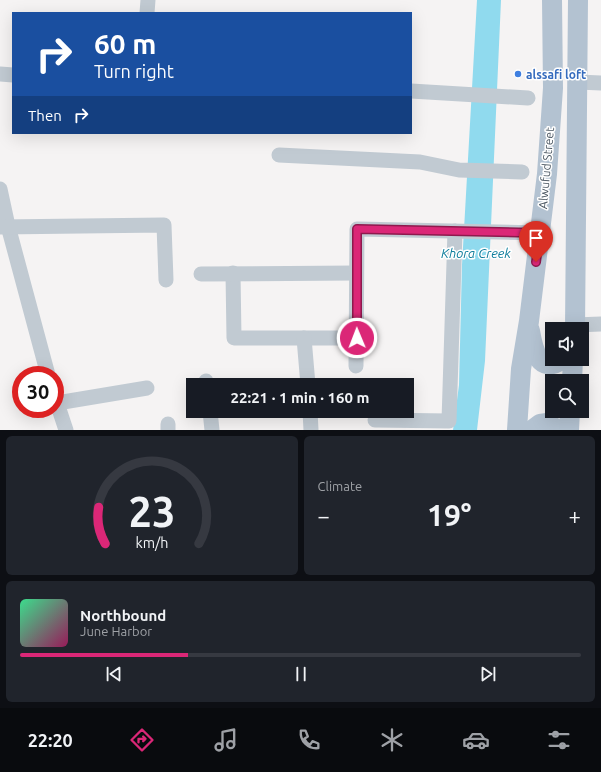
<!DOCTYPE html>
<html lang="en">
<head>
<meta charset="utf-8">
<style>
	:root { --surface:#171b24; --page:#20242c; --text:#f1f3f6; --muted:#9ea1a6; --line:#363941; --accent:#db2777 }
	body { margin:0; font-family:Ubuntu,sans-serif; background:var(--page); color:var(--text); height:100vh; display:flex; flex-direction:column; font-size:15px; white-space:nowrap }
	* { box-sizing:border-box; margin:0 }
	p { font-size:13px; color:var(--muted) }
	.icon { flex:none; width:22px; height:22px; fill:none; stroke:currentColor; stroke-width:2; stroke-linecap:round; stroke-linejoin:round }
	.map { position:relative; height:430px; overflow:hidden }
	.panel { display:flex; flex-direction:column; gap:6px; padding:6px; background:#0d0f14; flex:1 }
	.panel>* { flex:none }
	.banner { position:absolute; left:12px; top:12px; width:400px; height:122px; border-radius:0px; box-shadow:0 4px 16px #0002; background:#1a4fa0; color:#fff; overflow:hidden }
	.fabs { position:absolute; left:545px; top:322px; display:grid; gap:8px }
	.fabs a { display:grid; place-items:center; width:44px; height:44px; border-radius:0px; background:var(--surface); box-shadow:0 4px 16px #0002; font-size:20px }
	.speed { position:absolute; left:12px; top:366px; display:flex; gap:8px; font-size:20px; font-weight:700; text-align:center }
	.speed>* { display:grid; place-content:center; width:52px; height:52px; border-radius:50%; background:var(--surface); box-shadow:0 4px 16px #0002; line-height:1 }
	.speed .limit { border:6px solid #d22; background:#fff; color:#111 }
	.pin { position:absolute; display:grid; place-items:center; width:34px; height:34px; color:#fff; margin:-41px -17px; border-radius:50% 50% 50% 0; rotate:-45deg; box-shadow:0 0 4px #0007 }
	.pin .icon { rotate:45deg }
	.me { position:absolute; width:44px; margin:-22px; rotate:359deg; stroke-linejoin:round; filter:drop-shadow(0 0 3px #0008) }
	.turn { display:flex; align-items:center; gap:14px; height:84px; padding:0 16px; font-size:18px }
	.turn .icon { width:52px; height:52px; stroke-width:2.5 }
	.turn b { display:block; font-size:28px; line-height:34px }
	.then { display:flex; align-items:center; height:38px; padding:0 16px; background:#0003; gap:8px; font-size:15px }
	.big { font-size:30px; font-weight:700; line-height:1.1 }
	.panel .tile { flex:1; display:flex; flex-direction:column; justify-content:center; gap:6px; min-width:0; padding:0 14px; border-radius:6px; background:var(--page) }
	.panel .dial { align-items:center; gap:0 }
	.dial svg { height:104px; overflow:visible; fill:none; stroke:var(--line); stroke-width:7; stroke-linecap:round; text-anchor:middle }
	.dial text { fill:var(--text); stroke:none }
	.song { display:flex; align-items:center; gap:12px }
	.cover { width:48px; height:48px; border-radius:6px; background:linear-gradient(135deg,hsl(150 70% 55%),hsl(330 70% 35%)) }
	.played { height:4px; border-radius:2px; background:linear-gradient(90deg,var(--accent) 30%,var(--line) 30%) }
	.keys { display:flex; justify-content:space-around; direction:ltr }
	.heat { display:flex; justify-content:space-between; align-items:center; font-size:22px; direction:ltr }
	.panel .tiles { flex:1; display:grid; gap:6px; grid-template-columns:1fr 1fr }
	.tile:last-child { grid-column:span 2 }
	.trip { position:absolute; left:186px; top:378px; width:228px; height:40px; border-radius:0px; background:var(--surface); box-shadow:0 4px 16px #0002; font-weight:700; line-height:40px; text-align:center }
	.tab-bar { display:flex; height:64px; justify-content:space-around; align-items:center; background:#090b0e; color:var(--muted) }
	.tab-bar .icon { width:28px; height:28px }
	.tab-bar .selected { color:var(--accent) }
	.tab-bar b { font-size:18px; color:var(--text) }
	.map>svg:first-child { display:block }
</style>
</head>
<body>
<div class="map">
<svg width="601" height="430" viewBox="0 0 601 430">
	<rect width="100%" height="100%" fill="#f5f3f3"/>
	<!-- water -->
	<path fill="#90daee" d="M477 0H501L485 361 477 430H453L459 385 462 265Z"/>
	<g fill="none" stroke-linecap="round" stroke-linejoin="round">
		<!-- minor -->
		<g stroke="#c1cad2" stroke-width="15">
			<path d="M147 13 148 0"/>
			<path d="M0 74 13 75"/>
			<path d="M578 82 601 83"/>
			<path d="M411 91 528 98"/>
			<path d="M279 155 420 162 459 170 522 172"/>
			<path d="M0 189 8 226 48 375"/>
			<path d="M0 227 164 225 166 280"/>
			<path d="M233 273 234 338H357"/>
			<path d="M201 274 356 273"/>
			<path d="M575 325 601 324"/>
			<path d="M304 338 308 385"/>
			<path d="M356 366 357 229 540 233"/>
			<path d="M206 381 207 385"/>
			<path d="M55 397 66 430"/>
			<path d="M57 403 147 388"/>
			<path d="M210 411 212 430"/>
			<path d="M310 411 311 430"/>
			<path d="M375 420 449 421 455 231"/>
			<path d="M168 424V430"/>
		</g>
		<!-- major -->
		<g stroke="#b3c2d1" stroke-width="20">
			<path d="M575 329 578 0"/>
			<path d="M530 331C533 349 539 376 563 359"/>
			<path d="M572 381 573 359"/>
			<path d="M517 430 521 369 529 321 547 174 553 88 552 0"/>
			<path d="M532 430 540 424 547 423 558 430"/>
			<path d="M569 430 570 411"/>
		</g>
	</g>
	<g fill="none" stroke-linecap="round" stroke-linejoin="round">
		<!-- route casing -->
		<g stroke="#8e194d" stroke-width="10">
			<path id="route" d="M357 338V229L540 233 536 262"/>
		</g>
		<!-- route -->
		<use href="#route" stroke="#db2777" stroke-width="7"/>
	</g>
	<!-- markers -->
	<circle fill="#3f7fe0" stroke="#fff" stroke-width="1.5" cx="518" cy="74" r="4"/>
	<g text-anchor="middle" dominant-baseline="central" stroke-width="3" stroke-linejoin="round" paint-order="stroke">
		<!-- shop labels -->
		<g font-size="12" font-weight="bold" fill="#366cbe" stroke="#fff" text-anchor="start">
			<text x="526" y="74">alssafi loft</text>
		</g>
		<!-- street labels -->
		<g font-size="12" fill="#4a5661" stroke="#fff">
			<text transform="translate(546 168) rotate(-85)">Alwufud Street</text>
		</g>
		<!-- water labels -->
		<g font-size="13" font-style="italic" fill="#0c7c9b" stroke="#fff">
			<text x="476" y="253">Khora Creek</text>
		</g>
	</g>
</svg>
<div class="fabs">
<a><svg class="icon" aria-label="sound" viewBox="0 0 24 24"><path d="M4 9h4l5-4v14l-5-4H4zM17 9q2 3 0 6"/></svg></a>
<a><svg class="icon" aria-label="search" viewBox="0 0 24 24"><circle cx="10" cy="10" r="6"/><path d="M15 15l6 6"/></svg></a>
</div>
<div class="speed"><div class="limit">30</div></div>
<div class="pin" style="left:536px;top:262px;background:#d93025"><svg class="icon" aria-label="arrive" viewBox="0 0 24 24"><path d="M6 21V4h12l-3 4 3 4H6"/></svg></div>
<svg class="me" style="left:357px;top:338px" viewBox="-20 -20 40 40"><circle r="17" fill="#db2777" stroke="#fff" stroke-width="3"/><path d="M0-11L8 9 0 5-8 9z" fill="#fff"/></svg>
<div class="trip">22:21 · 1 min · 160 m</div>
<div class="banner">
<div class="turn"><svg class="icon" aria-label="right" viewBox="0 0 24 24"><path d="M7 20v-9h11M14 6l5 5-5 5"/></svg><div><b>60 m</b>Turn right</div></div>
<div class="then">Then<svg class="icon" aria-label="right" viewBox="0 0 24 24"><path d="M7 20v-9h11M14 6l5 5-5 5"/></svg></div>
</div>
</div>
<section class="panel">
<div class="tiles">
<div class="tile dial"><svg viewBox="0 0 100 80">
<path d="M14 69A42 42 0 1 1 86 69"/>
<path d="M14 69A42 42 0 0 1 9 41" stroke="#db2777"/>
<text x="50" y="56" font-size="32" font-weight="700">23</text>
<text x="50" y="72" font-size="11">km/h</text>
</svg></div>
<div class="tile"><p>Climate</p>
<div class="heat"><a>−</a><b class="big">19°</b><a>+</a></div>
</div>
<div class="tile">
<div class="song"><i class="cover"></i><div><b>Northbound</b><p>June Harbor</p></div></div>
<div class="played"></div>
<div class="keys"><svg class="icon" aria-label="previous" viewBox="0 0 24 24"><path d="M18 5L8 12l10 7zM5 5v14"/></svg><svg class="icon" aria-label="pause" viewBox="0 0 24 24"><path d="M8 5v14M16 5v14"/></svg><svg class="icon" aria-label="next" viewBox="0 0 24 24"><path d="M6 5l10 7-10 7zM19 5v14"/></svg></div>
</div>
</div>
</section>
<nav class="tab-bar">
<b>22:20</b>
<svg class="icon selected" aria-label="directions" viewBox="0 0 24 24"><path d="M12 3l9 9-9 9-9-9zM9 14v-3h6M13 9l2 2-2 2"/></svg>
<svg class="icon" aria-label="music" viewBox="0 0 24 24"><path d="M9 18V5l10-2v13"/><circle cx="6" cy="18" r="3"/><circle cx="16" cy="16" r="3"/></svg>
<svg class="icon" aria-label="phone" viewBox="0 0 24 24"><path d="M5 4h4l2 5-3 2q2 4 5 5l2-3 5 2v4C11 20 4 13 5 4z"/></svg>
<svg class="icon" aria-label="climate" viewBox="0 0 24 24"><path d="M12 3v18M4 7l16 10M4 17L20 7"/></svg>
<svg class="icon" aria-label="car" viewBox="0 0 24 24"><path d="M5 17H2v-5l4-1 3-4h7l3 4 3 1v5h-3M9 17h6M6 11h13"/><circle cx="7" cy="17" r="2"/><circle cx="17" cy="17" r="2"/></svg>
<svg class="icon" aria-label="filters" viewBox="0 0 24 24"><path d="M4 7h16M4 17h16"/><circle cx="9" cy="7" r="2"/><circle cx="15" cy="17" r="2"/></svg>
</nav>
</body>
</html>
